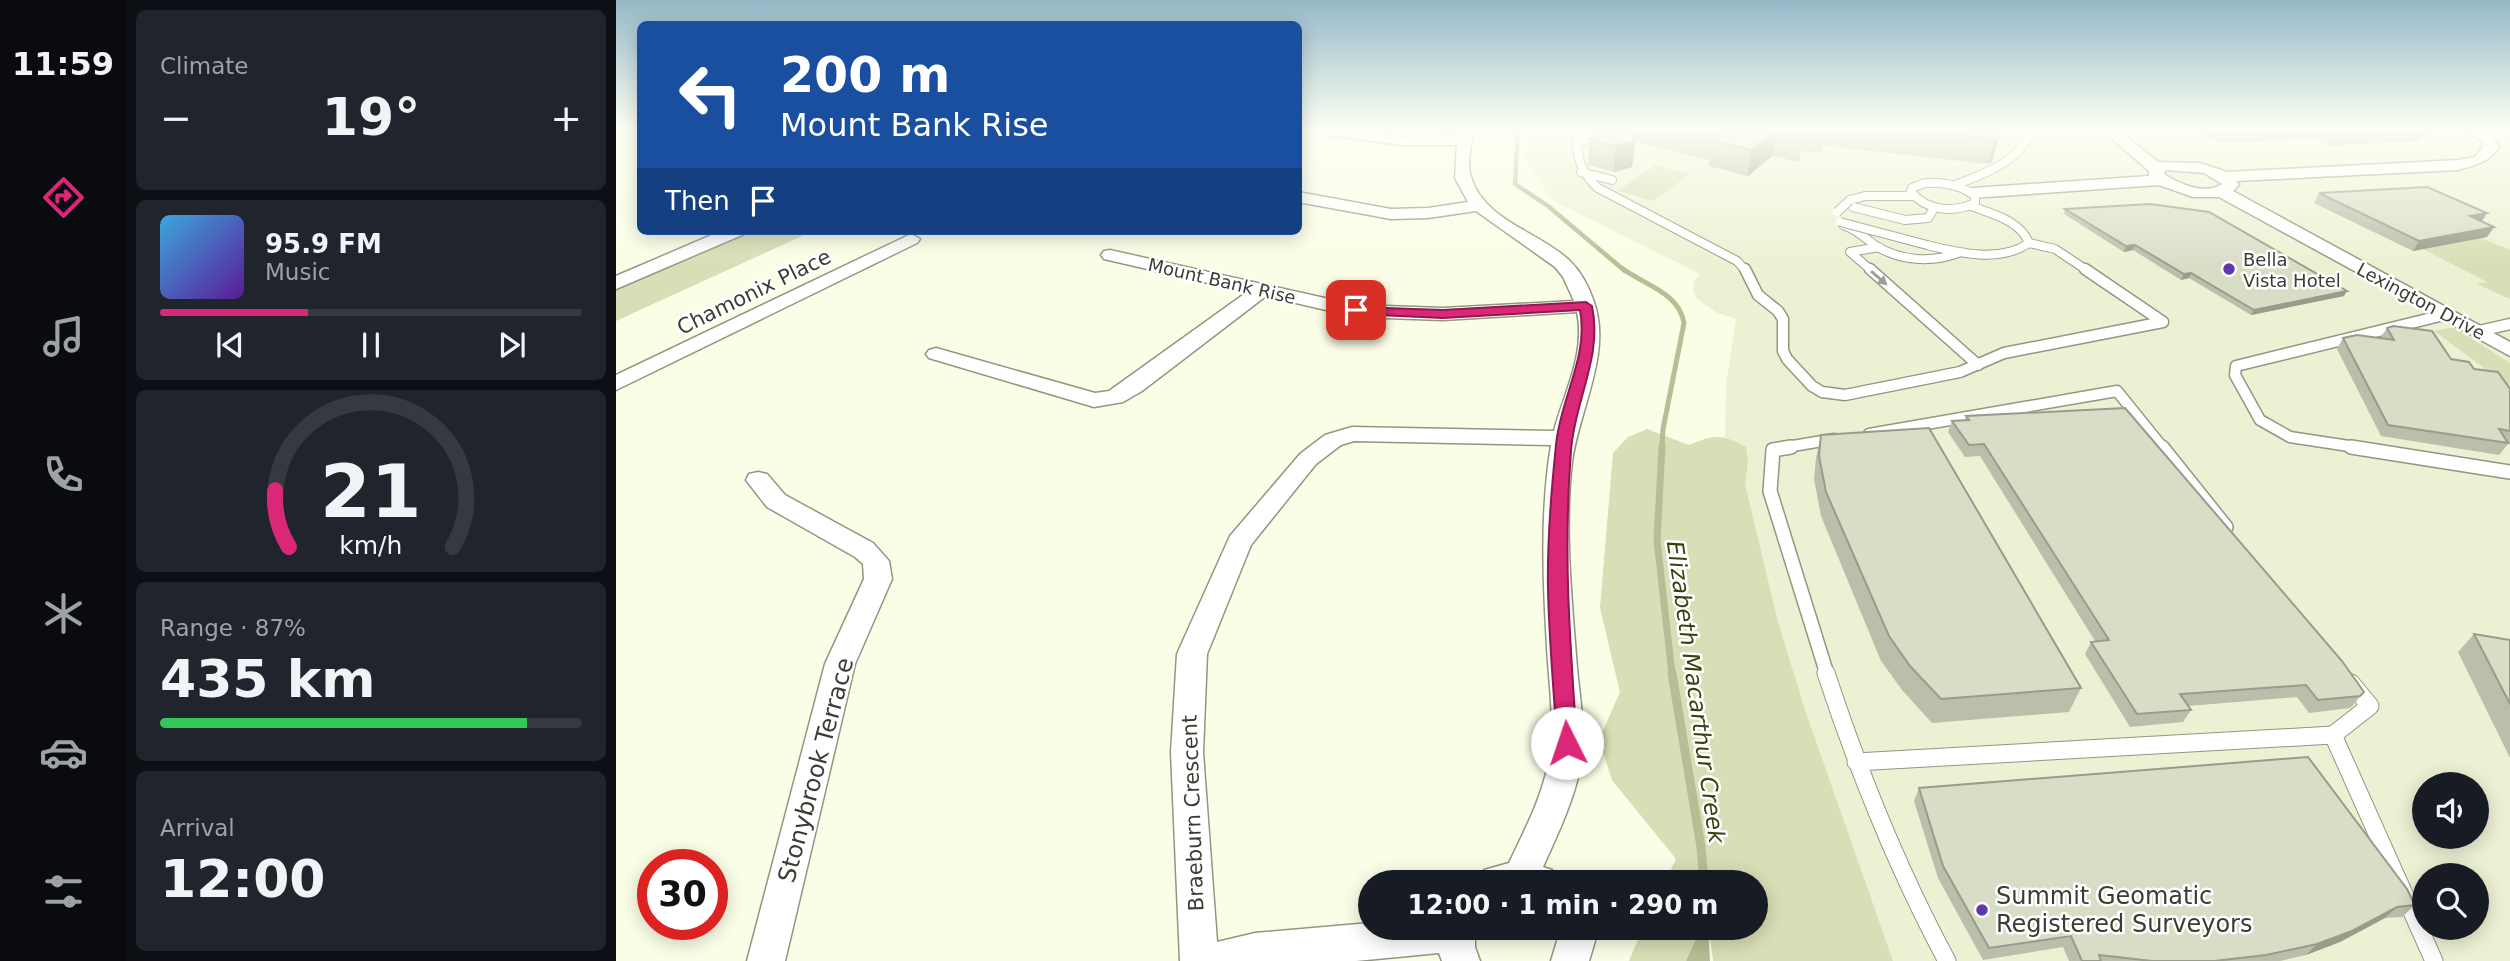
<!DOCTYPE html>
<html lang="en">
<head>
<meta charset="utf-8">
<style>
	:root { --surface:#171b24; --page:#20242c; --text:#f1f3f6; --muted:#9ea1a6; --line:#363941; --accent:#db2777 }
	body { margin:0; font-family:"DejaVu Sans",sans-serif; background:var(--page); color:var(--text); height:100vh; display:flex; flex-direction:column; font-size:26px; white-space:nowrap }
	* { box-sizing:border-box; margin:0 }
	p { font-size:23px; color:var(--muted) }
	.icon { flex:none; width:38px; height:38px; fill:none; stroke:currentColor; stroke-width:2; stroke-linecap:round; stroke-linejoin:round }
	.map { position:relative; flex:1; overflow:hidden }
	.sheet { display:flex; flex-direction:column; gap:10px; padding:10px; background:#0d0f14; width:490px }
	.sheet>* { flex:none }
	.banner { position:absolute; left:21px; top:21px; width:665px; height:214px; border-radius:10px; box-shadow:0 4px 18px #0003; background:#1a4fa0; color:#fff; overflow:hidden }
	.buttons { position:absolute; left:1796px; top:772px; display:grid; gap:14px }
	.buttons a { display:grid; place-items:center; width:77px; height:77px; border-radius:50%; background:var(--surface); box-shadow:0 4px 18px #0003; font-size:35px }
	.speed { position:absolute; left:21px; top:849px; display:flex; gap:14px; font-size:35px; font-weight:700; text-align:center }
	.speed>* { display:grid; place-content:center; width:91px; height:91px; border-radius:50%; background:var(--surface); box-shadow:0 4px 18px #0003; line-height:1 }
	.speed .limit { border:10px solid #d22; background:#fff; color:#111 }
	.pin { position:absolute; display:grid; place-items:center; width:60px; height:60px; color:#fff; margin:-30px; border-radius:14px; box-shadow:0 4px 10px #0006 }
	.me { position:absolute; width:77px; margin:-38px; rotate:356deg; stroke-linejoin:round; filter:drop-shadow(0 0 5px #0008) }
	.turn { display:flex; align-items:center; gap:24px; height:147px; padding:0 28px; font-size:32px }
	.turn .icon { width:91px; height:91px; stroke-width:2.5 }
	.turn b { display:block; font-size:49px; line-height:60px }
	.then { display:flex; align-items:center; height:66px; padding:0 28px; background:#0003; gap:14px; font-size:26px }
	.big { font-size:52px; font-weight:600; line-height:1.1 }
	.sheet .widget { flex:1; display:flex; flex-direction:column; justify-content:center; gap:10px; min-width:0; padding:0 24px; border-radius:10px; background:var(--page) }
	.sheet .dial { align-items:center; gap:0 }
	.dial svg { height:182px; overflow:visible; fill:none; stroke:var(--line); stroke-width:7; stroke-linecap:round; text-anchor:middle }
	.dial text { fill:var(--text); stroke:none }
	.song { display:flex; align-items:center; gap:21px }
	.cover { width:84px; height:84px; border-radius:10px; background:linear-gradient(135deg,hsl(200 70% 55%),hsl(270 70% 35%)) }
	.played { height:7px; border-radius:4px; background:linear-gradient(90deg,var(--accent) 35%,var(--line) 35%) }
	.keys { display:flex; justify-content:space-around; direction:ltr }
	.heat { display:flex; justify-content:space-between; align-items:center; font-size:38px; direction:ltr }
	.charge { height:10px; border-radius:5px; background:linear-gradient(90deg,#34c759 87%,var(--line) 0) }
	.trip { position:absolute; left:742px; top:870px; width:410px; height:70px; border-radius:35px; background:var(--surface); box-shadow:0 4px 18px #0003; font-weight:600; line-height:70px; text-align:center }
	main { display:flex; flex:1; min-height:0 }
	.menu { display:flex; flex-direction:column; width:126px; justify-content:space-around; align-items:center; background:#090b0e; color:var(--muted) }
	.menu .icon { width:49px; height:49px }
	.menu .active { color:var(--accent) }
	.menu b { font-size:32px; color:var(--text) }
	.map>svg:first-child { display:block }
</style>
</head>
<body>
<main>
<nav class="menu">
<b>11:59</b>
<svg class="icon active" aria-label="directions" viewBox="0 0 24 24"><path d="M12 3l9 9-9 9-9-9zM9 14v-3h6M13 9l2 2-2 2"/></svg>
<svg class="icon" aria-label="music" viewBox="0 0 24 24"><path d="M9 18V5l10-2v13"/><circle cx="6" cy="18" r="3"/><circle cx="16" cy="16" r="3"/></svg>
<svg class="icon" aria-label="phone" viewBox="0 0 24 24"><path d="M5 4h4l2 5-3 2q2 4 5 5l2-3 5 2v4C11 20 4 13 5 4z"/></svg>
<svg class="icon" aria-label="climate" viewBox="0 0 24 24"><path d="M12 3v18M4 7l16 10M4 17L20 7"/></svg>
<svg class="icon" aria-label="car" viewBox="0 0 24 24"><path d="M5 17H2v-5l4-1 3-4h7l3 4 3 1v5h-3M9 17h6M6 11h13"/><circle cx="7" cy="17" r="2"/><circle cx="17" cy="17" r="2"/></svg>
<svg class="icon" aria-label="filters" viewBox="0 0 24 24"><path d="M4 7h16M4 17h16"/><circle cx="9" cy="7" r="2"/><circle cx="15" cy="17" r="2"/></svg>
</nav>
<section class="sheet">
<div class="widget"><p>Climate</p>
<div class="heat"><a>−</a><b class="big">19°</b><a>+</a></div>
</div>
<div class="widget">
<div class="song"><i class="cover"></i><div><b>95.9 FM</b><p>Music</p></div></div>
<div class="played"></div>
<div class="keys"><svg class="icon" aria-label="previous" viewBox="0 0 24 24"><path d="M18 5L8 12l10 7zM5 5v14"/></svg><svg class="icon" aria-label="pause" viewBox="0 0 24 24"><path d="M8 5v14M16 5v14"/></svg><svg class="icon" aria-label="next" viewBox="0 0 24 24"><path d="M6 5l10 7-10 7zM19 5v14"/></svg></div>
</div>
<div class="widget dial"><svg viewBox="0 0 100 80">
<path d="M14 69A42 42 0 1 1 86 69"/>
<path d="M14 69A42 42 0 0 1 8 44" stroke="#db2777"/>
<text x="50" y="56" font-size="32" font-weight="700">21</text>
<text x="50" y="72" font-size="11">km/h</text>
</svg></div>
<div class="widget"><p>Range · 87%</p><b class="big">435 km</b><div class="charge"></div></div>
<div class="widget"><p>Arrival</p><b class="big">12:00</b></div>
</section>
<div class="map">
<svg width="1894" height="961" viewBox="0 0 1894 961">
	<rect width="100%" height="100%" fill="#fafee6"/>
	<!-- built -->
	<path fill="#edf1d3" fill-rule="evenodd" d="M911 131H1894V961H1254L1109 436 1110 385 1120 319 1101 313 1080 298 1077 289 1078 281 1084 274 936 200 910 160ZM1808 784H1860V836H1808ZM1808 875H1860V928H1808Z"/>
	<!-- green -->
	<g fill="#d8deb5">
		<path d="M1039 165 1074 174 1037 201 1002 191Z"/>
		<path d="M132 231H197L0 321V289Z"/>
		<path d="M1865 238 1894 250V299L1861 284 1871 282 1807 249Z"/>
		<path d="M1838 327 1894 363V387L1818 331Z"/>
		<path d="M1031 429 1073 445C1099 434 1106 434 1130 447L1132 461 1129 484 1162 622 1189 710 1277 961H1097L1093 928H1139V882H1049L1060 859 996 780 983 740 1004 692 984 608 997 453 1012 437Z"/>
		<path d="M1027 928H1085L1070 961H1013Z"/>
	</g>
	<!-- water -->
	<path fill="#b8bd95" d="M1085 928H1092L1094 961H1070Z"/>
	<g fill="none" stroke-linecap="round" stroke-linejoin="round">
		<!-- stream-far3 -->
		<path stroke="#b8bd95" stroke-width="4.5" d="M902 131 899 184 932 206 1009 271"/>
		<!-- stream-far2 -->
		<path stroke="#b8bd95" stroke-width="5" d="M1007 269C1029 285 1063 293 1068 323L1047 429 1046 448"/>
		<!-- stream-far1 -->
		<path stroke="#b8bd95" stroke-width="7" d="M1046 447 1041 540 1056 674"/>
		<!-- stream -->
		<path stroke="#b8bd95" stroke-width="9" d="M1056 673 1085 847 1088 882"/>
		<!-- service-far3 casing -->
		<g stroke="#939681" stroke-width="10">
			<g id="service-far3">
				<path d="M960 131C960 155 964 172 982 188L1121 261 1130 271"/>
				<path d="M961 145 981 132"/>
				<path d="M965 172 996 180"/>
				<path d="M1309 183C1327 182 1344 184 1359 196V203C1337 213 1311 211 1295 192L1296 188Z"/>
				<path d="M1339 185C1370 173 1401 163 1416 131"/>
				<path d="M1234 200 1249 196H1296"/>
				<path d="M1237 207 1289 220 1312 218 1319 207"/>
				<path d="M1227 225C1240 229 1249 238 1260 246 1285 261 1315 263 1342 253"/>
				<path d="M1413 243 1439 249 1472 271"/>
				<path d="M1311 245C1343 253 1384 263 1413 243 1404 220 1376 214 1355 206"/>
				<path d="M1256 271 1234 252 1263 247"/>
			</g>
		</g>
		<!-- service-far2 casing -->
		<g stroke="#939681" stroke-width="13">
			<g id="service-far2">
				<path d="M1129 269 1142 295 1162 311 1167 319V351L1171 359 1196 386 1206 392 1229 395 1344 372 1388 353 1547 322 1469 269"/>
				<path d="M1254 269 1362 365"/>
				<path d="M1863 331 1894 324"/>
				<path d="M1253 434 1501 391 1547 448"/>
				<path d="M1165 448 1218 439"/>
				<path d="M1746 448 1674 437 1644 420 1619 375 1620 366 1832 314"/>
			</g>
		</g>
		<!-- service-far1 casing -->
		<g stroke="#939681" stroke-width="16">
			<g id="service-far1">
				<path d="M1175 447 1157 450 1154 491 1211 674"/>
				<path d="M1546 447 1610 527"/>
				<path d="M1735 447 1894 472"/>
			</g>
		</g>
		<!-- service casing -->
		<g stroke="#939681" stroke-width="19">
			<g id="service">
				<path d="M1210 673C1243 773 1281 868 1331 961"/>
				<path d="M1717 735 1754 706 1735 683"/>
				<path d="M1240 762 1717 735 1818 961"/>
			</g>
		</g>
		<!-- minor casing -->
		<g stroke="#939681" stroke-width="3">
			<g id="minor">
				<path d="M705 131H742L785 137 842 136 843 131H857C856 145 850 162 855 177 868 221 924 232 954 261 965 272 973 287 978 302 996 353 963 410 956 462 948 530 956 600 961 668 964 700 970 731 965 763 959 799 942 833 927 867L936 870 941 882H863L868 870 893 863C908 831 925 800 932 764 940 726 933 686 931 647 927 580 924 512 935 445L738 441 725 445 700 464 635 545 591 654 587 752 601 942 639 933 754 923V928H859V947L864 961H826L823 953 740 961H564L555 752 561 654 614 536 684 454 709 435 736 427 938 431C948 393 970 353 961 312L827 320 740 317 650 296 526 391 507 402 478 407 313 358 310 354 313 350 320 348 479 393 493 391 631 292 488 259 485 255 488 251 494 250 740 305 827 308 958 301 947 277 939 267 860 211 812 218 775 219 682 202V192L775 209 812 208 852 202 839 178 841 145H785L712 135Z"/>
				<path d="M1487 131H1503L1542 162 1584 163 1611 172 1842 160 1859 157 1867 147 1866 142 1852 131C1867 131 1878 131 1883 148 1871 163 1860 165 1842 170L1620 181 1623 185 1617 191 1894 342V356L1603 197H1577L1543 185 1356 198 1348 193 1356 188 1533 176V171ZM1550 170 1588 173 1606 184C1589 195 1567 185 1551 176L1548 173Z"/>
				<path d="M105 231H129L126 235 0 289V276Z"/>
				<path d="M295 234 304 239 301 243 0 390V375Z"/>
				<path d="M142 472 151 474 169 495 257 543 273 561 276 579 239 664 169 961H131L209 664 248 579 247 564 239 557 151 507 130 480 133 474Z"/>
				<path d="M941 928H978L979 941 973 961H935L941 941Z"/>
			</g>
		</g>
		<!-- service-far3 -->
		<use href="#service-far3" stroke="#fff" stroke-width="8"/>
		<!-- service-far2 -->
		<use href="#service-far2" stroke="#fff" stroke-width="10"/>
		<!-- service-far1 -->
		<use href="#service-far1" stroke="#fff" stroke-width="13"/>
		<!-- service -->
		<use href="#service" stroke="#fff" stroke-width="17"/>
		<!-- minor -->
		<use href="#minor" fill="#fff" fill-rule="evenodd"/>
		<!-- service-bridge casing -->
		<g stroke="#939681" stroke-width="10" stroke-linecap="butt">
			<g id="service-bridge">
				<path d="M1221 212 1234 200"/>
				<path d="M1224 222 1311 245"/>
			</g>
		</g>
		<!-- service-bridge -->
		<use href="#service-bridge" stroke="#fff" stroke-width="8"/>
	</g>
	<!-- wall -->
	<g fill="#bbbeaa">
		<path d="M986 131H1382L1376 162 1372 164 1208 146 1206 153 1185 151 1183 162 1156 156 1132 176 1092 166 1093 160 1019 142 1016 167 998 172 972 165 973 139Z"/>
		<path d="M1583 131H1817L1798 141 1712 146 1700 139 1602 143Z"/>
		<path d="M1703 193 1866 222 1878 227 1871 237 1797 251 1698 203Z"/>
		<path d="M1449 209 1728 296 1635 315 1573 278 1565 280 1517 250 1508 252 1448 214Z"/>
		<path d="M1771 328 1835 359 1858 369 1894 389V444H1892L1883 455 1765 436 1721 349 1727 338H1764Z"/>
		<path d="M1350 416 1748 692 1738 704 1734 708 1693 713 1681 697 1572 706 1575 710 1567 722 1514 727 1469 654 1475 642 1479 641 1364 456 1349 457 1332 432 1336 421 1349 420Z"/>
		<path d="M1205 435 1465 688 1453 712 1316 723 1286 690 1265 661 1205 516 1198 479 1200 458Z"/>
		<path d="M1858 634 1894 640V758L1842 652Z"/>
		<path d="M1303 788 1799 905 1786 917 1769 918 1724 942 1690 955 1664 961H1453L1447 947 1367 960 1322 878 1298 801Z"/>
	</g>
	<!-- shaded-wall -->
	<g fill="#999b8b">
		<path d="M1019 131V142L1016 167 998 172 999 146Z"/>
		<path d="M1160 131 1156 156 1132 176 1135 150Z"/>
		<path d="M1804 131H1817L1798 141Z"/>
		<path d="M1383 137 1376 162 1372 164 1379 139Z"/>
		<path d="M1871 213 1865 223 1854 216Z"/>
		<path d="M1878 227 1871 237 1797 251 1803 241Z"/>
		<path d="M1519 245 1517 250 1508 252 1510 246Z"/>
		<path d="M1575 273 1573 278 1565 280 1568 274Z"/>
		<path d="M1731 291 1728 296 1635 315 1638 310Z"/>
		<path d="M1781 907 1769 918 1724 942 1690 955 1701 944Z"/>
	</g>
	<!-- building -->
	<g fill="#daddc6" stroke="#999b8b" stroke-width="2">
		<path d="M987 131H1019L1018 141 999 146 973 139Z"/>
		<path d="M1078 131H1187V136L1160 131 1135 150 1095 140 1101 136Z"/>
		<path d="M1303 131H1382L1383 137 1379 139Z"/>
		<path d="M1811 187 1871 213 1854 216 1878 227 1803 241 1703 193Z"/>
		<path d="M1534 204 1593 212 1731 291 1638 310 1575 273 1568 274 1519 245 1510 246 1449 209Z"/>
		<path d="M1777 326 1816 331 1835 359 1853 362 1858 369 1882 372 1894 389V431L1883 429 1892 443 1772 425 1727 338 1741 335 1778 340 1771 328Z"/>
		<path d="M1509 408 1726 661 1748 692 1744 696 1702 700 1690 685 1564 694 1575 710 1521 714 1475 642 1493 640 1368 444 1353 445 1336 421 1353 420 1350 416Z"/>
		<path d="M1313 428 1465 688 1325 699 1294 666 1273 636 1210 492 1203 456 1205 435Z"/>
		<path d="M1858 634 1894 640V704Z"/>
		<path d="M1692 757 1791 889 1799 905 1781 907 1736 931 1701 944 1650 955 1598 961H1536L1483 955 1485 961H1466L1455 936 1373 948 1327 866 1303 788Z"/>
	</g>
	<!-- one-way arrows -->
	<defs><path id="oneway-solid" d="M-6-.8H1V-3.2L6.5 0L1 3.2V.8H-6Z" transform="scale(1.75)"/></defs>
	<use fill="#9d9e9a" href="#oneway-solid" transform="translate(1263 278) rotate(41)"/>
	<!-- sky -->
	<linearGradient id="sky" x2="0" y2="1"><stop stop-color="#95b8c7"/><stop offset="0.49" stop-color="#fdfff4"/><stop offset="1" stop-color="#fdfff4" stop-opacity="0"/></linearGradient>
	<rect width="1894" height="265" fill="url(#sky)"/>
	<!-- route -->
	<path fill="#db2777" stroke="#8e194d" stroke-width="2" d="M970 302 976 306C987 357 958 402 955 451 947 552 954 643 961 743L958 749 951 752 944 749 941 743C938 692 933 640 932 589 931 541 935 493 940 445 944 399 973 357 964 310L827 318 740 314 734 310 740 307 827 310Z"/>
	<!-- markers -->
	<g fill="#6137af" stroke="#fff" stroke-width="2.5">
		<circle cx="1613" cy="269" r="7"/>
		<circle cx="1366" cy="910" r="7"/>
	</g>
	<g text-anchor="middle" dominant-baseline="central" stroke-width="5" stroke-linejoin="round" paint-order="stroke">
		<!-- far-poi labels -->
		<g font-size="18" fill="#3b3d34" stroke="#fff" text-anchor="start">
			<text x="1627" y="259">Bella<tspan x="1627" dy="21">Vista Hotel</tspan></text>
		</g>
		<!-- far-street labels -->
		<g font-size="18" fill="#3b3d34" stroke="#fff">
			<text transform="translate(606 281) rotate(13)">Mount Bank Rise</text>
			<text transform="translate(1805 301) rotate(28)">Lexington Drive</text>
		</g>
		<!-- street labels -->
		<g font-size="21" fill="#3b3d34" stroke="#fff">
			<text transform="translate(138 292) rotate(-26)">Chamonix Place</text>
			<text transform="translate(577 813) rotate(-92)">Braeburn Crescent</text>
		</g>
		<!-- water labels -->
		<g font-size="23" font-style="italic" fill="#3b3f0f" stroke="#fff">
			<text transform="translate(1080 692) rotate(82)">Elizabeth Macarthur Creek</text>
		</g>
		<!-- near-street labels -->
		<g font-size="24" fill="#3b3d34" stroke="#fff">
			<text transform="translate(200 770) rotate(-75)">Stonybrook Terrace</text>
		</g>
		<!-- near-poi labels -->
		<g font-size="24" fill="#3b3d34" stroke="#fff" text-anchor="start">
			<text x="1380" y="896">Summit Geomatic<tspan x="1380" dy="28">Registered Surveyors</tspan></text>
		</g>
	</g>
</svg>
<div class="buttons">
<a><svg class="icon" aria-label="sound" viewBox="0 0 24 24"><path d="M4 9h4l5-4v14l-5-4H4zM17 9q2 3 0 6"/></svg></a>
<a><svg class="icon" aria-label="search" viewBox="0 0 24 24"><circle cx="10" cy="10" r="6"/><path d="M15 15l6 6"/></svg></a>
</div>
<div class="speed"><div class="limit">30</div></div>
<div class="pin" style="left:740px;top:310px;background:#d93025"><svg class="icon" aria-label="arrive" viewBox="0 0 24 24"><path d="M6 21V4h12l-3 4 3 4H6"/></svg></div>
<svg class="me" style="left:951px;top:743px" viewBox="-20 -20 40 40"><circle r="19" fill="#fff"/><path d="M0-13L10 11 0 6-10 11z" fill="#db2777"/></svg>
<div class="trip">12:00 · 1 min · 290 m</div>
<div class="banner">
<div class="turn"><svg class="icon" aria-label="left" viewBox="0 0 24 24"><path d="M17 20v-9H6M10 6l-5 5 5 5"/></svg><div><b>200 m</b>Mount Bank Rise</div></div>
<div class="then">Then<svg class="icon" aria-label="arrive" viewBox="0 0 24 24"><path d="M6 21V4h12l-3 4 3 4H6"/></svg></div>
</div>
</div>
</main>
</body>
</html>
